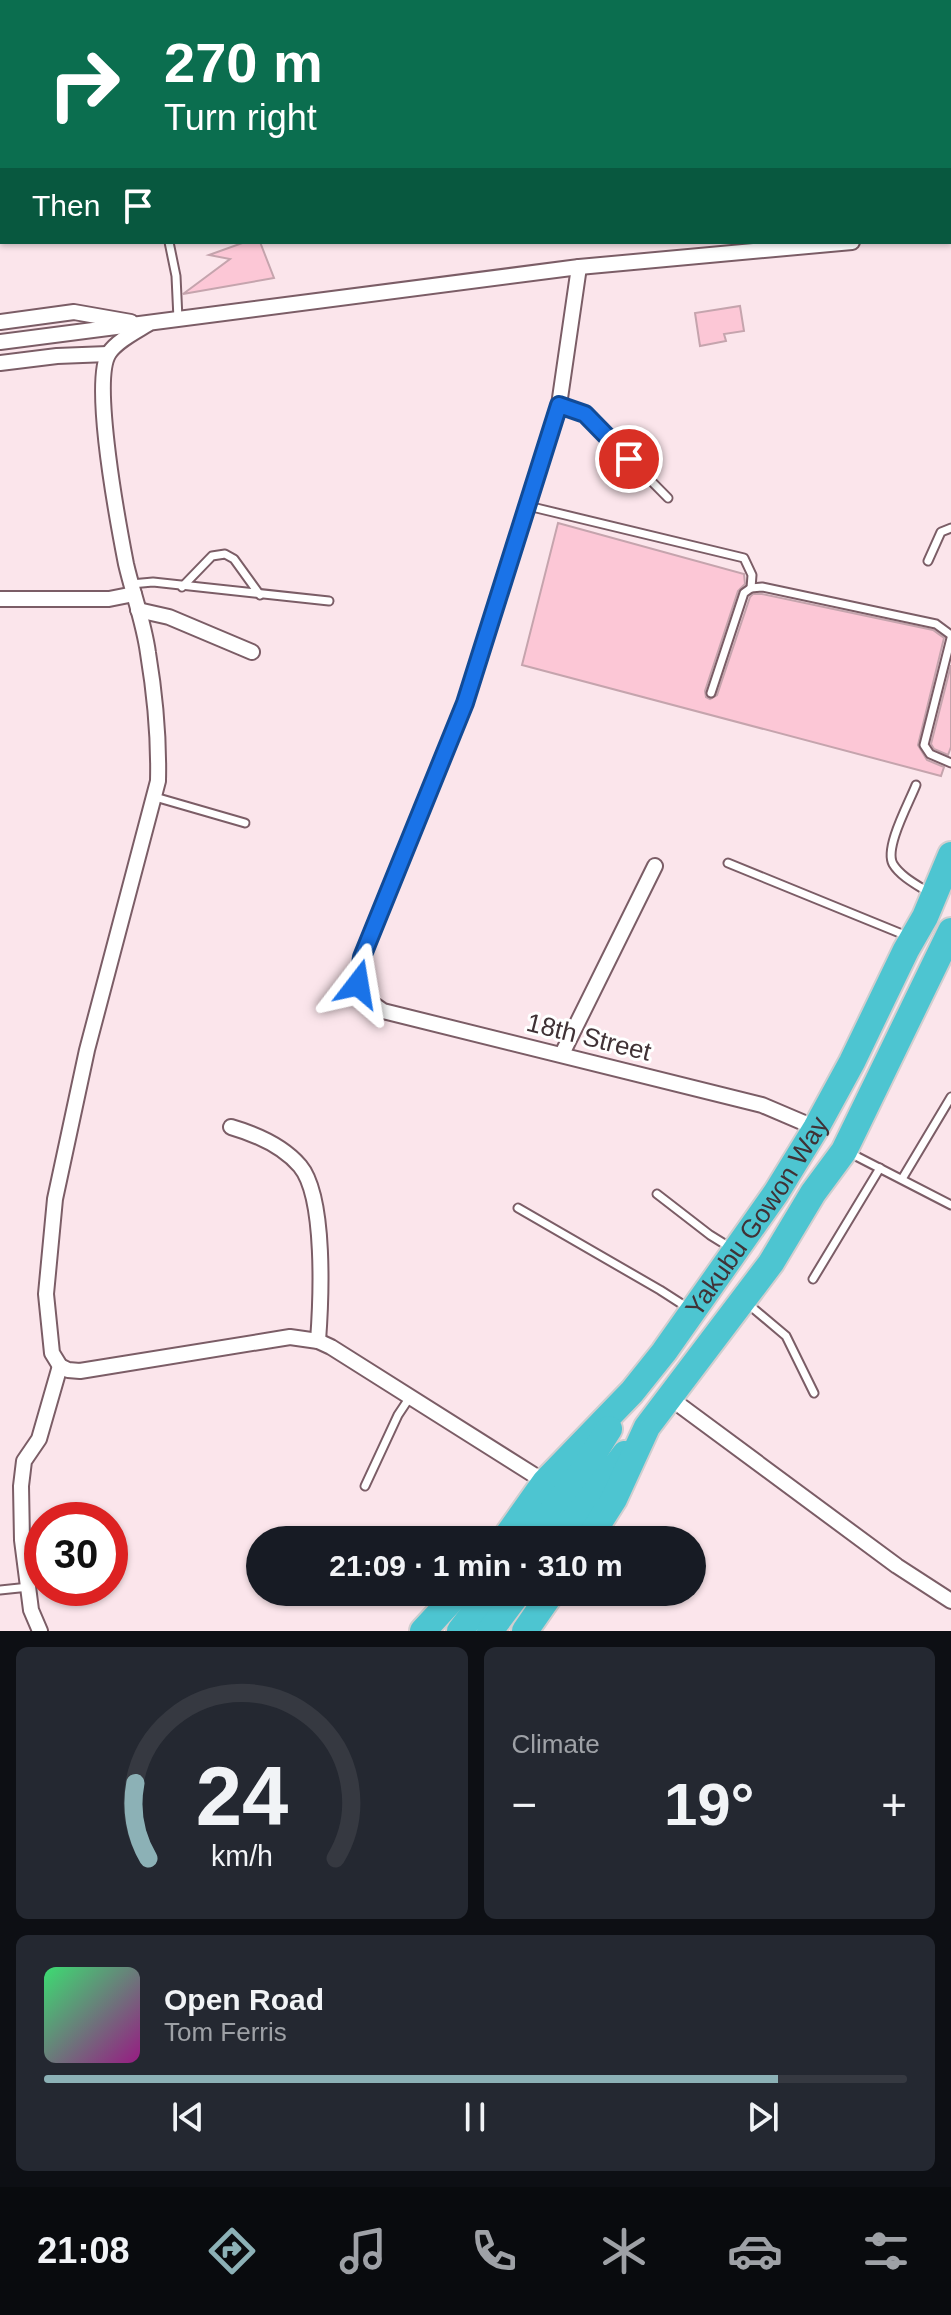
<!DOCTYPE html>
<html lang="en">
<head>
<meta charset="utf-8">
<style>
	:root { --surface:#171b24; --page:#242831; --text:#f1f3f6; --muted:#9ea1a6; --line:#363941; --accent:#8cb1b6 }
	body { margin:0; font-family:Arial,sans-serif; background:var(--page); color:var(--text); height:100vh; display:flex; flex-direction:column; font-size:30px; white-space:nowrap }
	* { box-sizing:border-box; margin:0 }
	p { font-size:26px; color:var(--muted) }
	.icon { flex:none; width:44px; height:44px; fill:none; stroke:currentColor; stroke-width:2; stroke-linecap:round; stroke-linejoin:round }
	.map { position:relative; height:1631px; overflow:hidden }
	.side { display:flex; flex-direction:column; gap:16px; padding:16px; background:#0d0f14; flex:1 }
	.side>* { flex:none }
	.banner { position:absolute; left:0px; top:0px; width:952px; height:244px; box-shadow:0 2px 6px #0004; background:#0b6e4f; color:#fff; overflow:hidden }
	.speed { position:absolute; left:24px; top:1502px; display:flex; gap:16px; font-size:40px; font-weight:700; text-align:center }
	.speed>* { display:grid; place-content:center; width:104px; height:104px; border-radius:50%; background:var(--surface); box-shadow:0 2px 6px #0004; line-height:1 }
	.speed .limit { border:12px solid #d22; background:#fff; color:#111 }
	.pin { position:absolute; display:grid; place-items:center; width:68px; height:68px; color:#fff; margin:-34px; border:4px solid #fff; border-radius:50%; box-shadow:0 2px 8px #0007 }
	.me { position:absolute; width:88px; margin:-44px; rotate:14deg; stroke-linejoin:round; filter:drop-shadow(0 0 6px #0008) }
	.turn { display:flex; align-items:center; gap:28px; height:168px; padding:0 32px; font-size:36px }
	.turn .icon { width:104px; height:104px; stroke-width:2.5 }
	.turn b { display:block; font-size:56px; line-height:68px }
	.then { display:flex; align-items:center; height:76px; padding:0 32px; background:#0003; gap:16px; font-size:30px }
	.big { font-size:60px; font-weight:700; line-height:1.1 }
	.side .card { flex:1; display:flex; flex-direction:column; justify-content:center; gap:12px; min-width:0; padding:0 28px; border-radius:12px; background:var(--page) }
	.side .dial { align-items:center; gap:0 }
	.dial svg { height:208px; overflow:visible; fill:none; stroke:var(--line); stroke-width:7; stroke-linecap:round; text-anchor:middle }
	.dial text { fill:var(--text); stroke:none }
	.song { display:flex; align-items:center; gap:24px }
	.cover { width:96px; height:96px; border-radius:12px; background:linear-gradient(135deg,hsl(140 70% 55%),hsl(310 70% 35%)) }
	.played { height:8px; border-radius:4px; background:linear-gradient(90deg,var(--accent) 85%,var(--line) 85%) }
	.keys { display:flex; justify-content:space-around; direction:ltr }
	.heat { display:flex; justify-content:space-between; align-items:center; font-size:44px; direction:ltr }
	.side .tiles { flex:1; display:grid; gap:16px; grid-template-columns:1fr 1fr }
	.card:last-child { grid-column:span 2 }
	.trip { position:absolute; left:246px; top:1526px; width:460px; height:80px; border-radius:40px; background:var(--surface); box-shadow:0 2px 6px #0004; font-weight:700; line-height:80px; text-align:center }
	.tab-bar { display:flex; height:128px; justify-content:space-around; align-items:center; background:#090b0e; color:var(--muted) }
	.tab-bar .icon { width:56px; height:56px }
	.tab-bar .current { color:var(--accent) }
	.tab-bar b { font-size:36px; color:var(--text) }
	.map>svg:first-child { display:block }
</style>
</head>
<body>
<div class="map">
<svg width="951" height="1631" viewBox="0 0 951 1631">
	<rect width="100%" height="100%" fill="#fbe5eb"/>
	<!-- building -->
	<g fill="#fcc7d6" stroke="#c5a4ad" stroke-width="2">
		<path d="M245 242H260L274 278 183 294 230 259 209 255Z"/>
		<path d="M740 306 744 331 724 334 726 341 700 346 695 313Z"/>
		<path d="M558 523 744 574 745 584 738 591 705 691 706 697 710 699 717 695 750 597 753 594H762L933 630 944 638 918 745 927 760 944 767 941 776 522 665Z"/>
		<path d="M951 665V747L948 755 934 749 931 744Z"/>
	</g>
	<g fill="none" stroke-linecap="round" stroke-linejoin="round">
		<!-- lane casing -->
		<g stroke="#7b5d66" stroke-width="11">
			<g id="lane">
				<path d="M169 242 176 276 178 319"/>
				<path d="M559 405 585 414 668 498"/>
				<path d="M528 506 744 558 752 575 751 588"/>
				<path d="M928 561 941 532 951 528"/>
				<path d="M131 584 153 582 329 601"/>
				<path d="M182 587 212 556 225 554 234 559 260 595"/>
				<path d="M951 638 924 745 930 754 951 763"/>
				<path d="M711 693 744 593 751 588 762 587 936 624 951 635"/>
				<path d="M916 785C909 803 884 848 893 864 900 876 917 885 928 892"/>
				<path d="M155 797 245 823"/>
				<path d="M728 863 907 936"/>
				<path d="M850 1153 951 1205"/>
				<path d="M902 1179 951 1097"/>
				<path d="M657 1194 710 1235 731 1248"/>
				<path d="M518 1208 660 1290 688 1308"/>
				<path d="M813 1279 880 1168"/>
				<path d="M748 1304 786 1336 814 1393"/>
				<path d="M365 1486 398 1415 410 1397"/>
				<path d="M0 1590 29 1587"/>
			</g>
		</g>
		<!-- street casing -->
		<g stroke="#7b5d66" stroke-width="18">
			<g id="street">
				<path d="M950 233H951"/>
				<path d="M579 267 559 405 465 703 362 957 358 984 370 1002 383 1011 762 1105 816 1128"/>
				<path d="M0 322 74 312 131 322"/>
				<path d="M148 324C135 332 117 341 109 353 91 381 119 528 126 564 133 594 144 623 148 653 155 695 159 739 158 781L87 1050 55 1199 46 1294 52 1353 60 1366 68 1370 80 1371 290 1337 318 1341 331 1347 545 1482"/>
				<path d="M0 342 579 267 852 242"/>
				<path d="M0 363 57 356 108 354"/>
				<path d="M0 599H109L134 594"/>
				<path d="M138 610 169 617 252 652"/>
				<path d="M562 1054 655 866"/>
				<path d="M231 1127C255 1134 283 1146 300 1166 326 1197 321 1301 318 1341"/>
				<path d="M670 1398 897 1566 951 1601"/>
				<path d="M40 1631 31 1610 22 1540 21 1486 24 1461 39 1439 60 1366"/>
			</g>
		</g>
		<!-- highway casing -->
		<g stroke="#d1cecf" stroke-width="30">
			<g id="highway">
				<path id="s1" d="M504 1540 545 1482 632 1392 664 1352 776 1193 816 1128 852 1062 906 950 925 917 951 855"/>
				<path d="M530 1540 582 1472 609 1429"/>
				<path d="M558 1540 625 1454"/>
				<path d="M588 1540 614 1499 647 1427 771 1263 813 1193 844 1151 951 931"/>
				<path d="M423 1631 459 1592"/>
				<path d="M460 1631 490 1592"/>
				<path d="M490 1631 519 1592"/>
				<path d="M525 1631 552 1592"/>
			</g>
		</g>
		<!-- lane -->
		<use href="#lane" stroke="#fff" stroke-width="7"/>
		<!-- street -->
		<use href="#street" stroke="#fff" stroke-width="14"/>
		<!-- highway -->
		<use href="#highway" stroke="#4dc5d1" stroke-width="26"/>
	</g>
	<g fill="none" stroke-linecap="round" stroke-linejoin="round">
		<!-- route casing -->
		<g stroke="#114b97" stroke-width="20">
			<path id="route" d="M358 984 362 957 465 703 559 405 585 414 629 459"/>
		</g>
		<!-- route -->
		<use href="#route" stroke="#1a73e8" stroke-width="14"/>
	</g>
	<g text-anchor="middle" dominant-baseline="central" stroke-width="6" stroke-linejoin="round" paint-order="stroke">
		<!-- street labels -->
		<g font-size="26" fill="#403236" stroke="#fff">
			<text transform="translate(589 1037) rotate(14)">18th Street</text>
			<text stroke="none"><textPath href="#s1" startOffset="412">Yakubu Gowon Way</textPath></text>
		</g>
	</g>
</svg>
<div class="speed"><div class="limit">30</div></div>
<div class="pin" style="left:629px;top:459px;background:#d93025"><svg class="icon" aria-label="arrive" viewBox="0 0 24 24"><path d="M6 21V4h12l-3 4 3 4H6"/></svg></div>
<svg class="me" style="left:358px;top:984px" viewBox="-20 -20 40 40"><path d="M0-17L14 15 0 8-14 15z" fill="#1a73e8" stroke="#fff" stroke-width="4"/></svg>
<div class="trip">21:09 · 1 min · 310 m</div>
<div class="banner">
<div class="turn"><svg class="icon" aria-label="right" viewBox="0 0 24 24"><path d="M7 20v-9h11M14 6l5 5-5 5"/></svg><div><b>270 m</b>Turn right</div></div>
<div class="then">Then<svg class="icon" aria-label="arrive" viewBox="0 0 24 24"><path d="M6 21V4h12l-3 4 3 4H6"/></svg></div>
</div>
</div>
<section class="side">
<div class="tiles">
<div class="card dial"><svg viewBox="0 0 100 80">
<path d="M14 69A42 42 0 1 1 86 69"/>
<path d="M14 69A42 42 0 0 1 9 40" stroke="#8cb1b6"/>
<text x="50" y="56" font-size="32" font-weight="700">24</text>
<text x="50" y="72" font-size="11">km/h</text>
</svg></div>
<div class="card"><p>Climate</p>
<div class="heat"><a>−</a><b class="big">19°</b><a>+</a></div>
</div>
<div class="card">
<div class="song"><i class="cover"></i><div><b>Open Road</b><p>Tom Ferris</p></div></div>
<div class="played"></div>
<div class="keys"><svg class="icon" aria-label="previous" viewBox="0 0 24 24"><path d="M18 5L8 12l10 7zM5 5v14"/></svg><svg class="icon" aria-label="pause" viewBox="0 0 24 24"><path d="M8 5v14M16 5v14"/></svg><svg class="icon" aria-label="next" viewBox="0 0 24 24"><path d="M6 5l10 7-10 7zM19 5v14"/></svg></div>
</div>
</div>
</section>
<nav class="tab-bar">
<b>21:08</b>
<svg class="icon current" aria-label="directions" viewBox="0 0 24 24"><path d="M12 3l9 9-9 9-9-9zM9 14v-3h6M13 9l2 2-2 2"/></svg>
<svg class="icon" aria-label="music" viewBox="0 0 24 24"><path d="M9 18V5l10-2v13"/><circle cx="6" cy="18" r="3"/><circle cx="16" cy="16" r="3"/></svg>
<svg class="icon" aria-label="phone" viewBox="0 0 24 24"><path d="M5 4h4l2 5-3 2q2 4 5 5l2-3 5 2v4C11 20 4 13 5 4z"/></svg>
<svg class="icon" aria-label="climate" viewBox="0 0 24 24"><path d="M12 3v18M4 7l16 10M4 17L20 7"/></svg>
<svg class="icon" aria-label="car" viewBox="0 0 24 24"><path d="M5 17H2v-5l4-1 3-4h7l3 4 3 1v5h-3M9 17h6M6 11h13"/><circle cx="7" cy="17" r="2"/><circle cx="17" cy="17" r="2"/></svg>
<svg class="icon" aria-label="filters" viewBox="0 0 24 24"><path d="M4 7h16M4 17h16"/><circle cx="9" cy="7" r="2"/><circle cx="15" cy="17" r="2"/></svg>
</nav>
</body>
</html>
